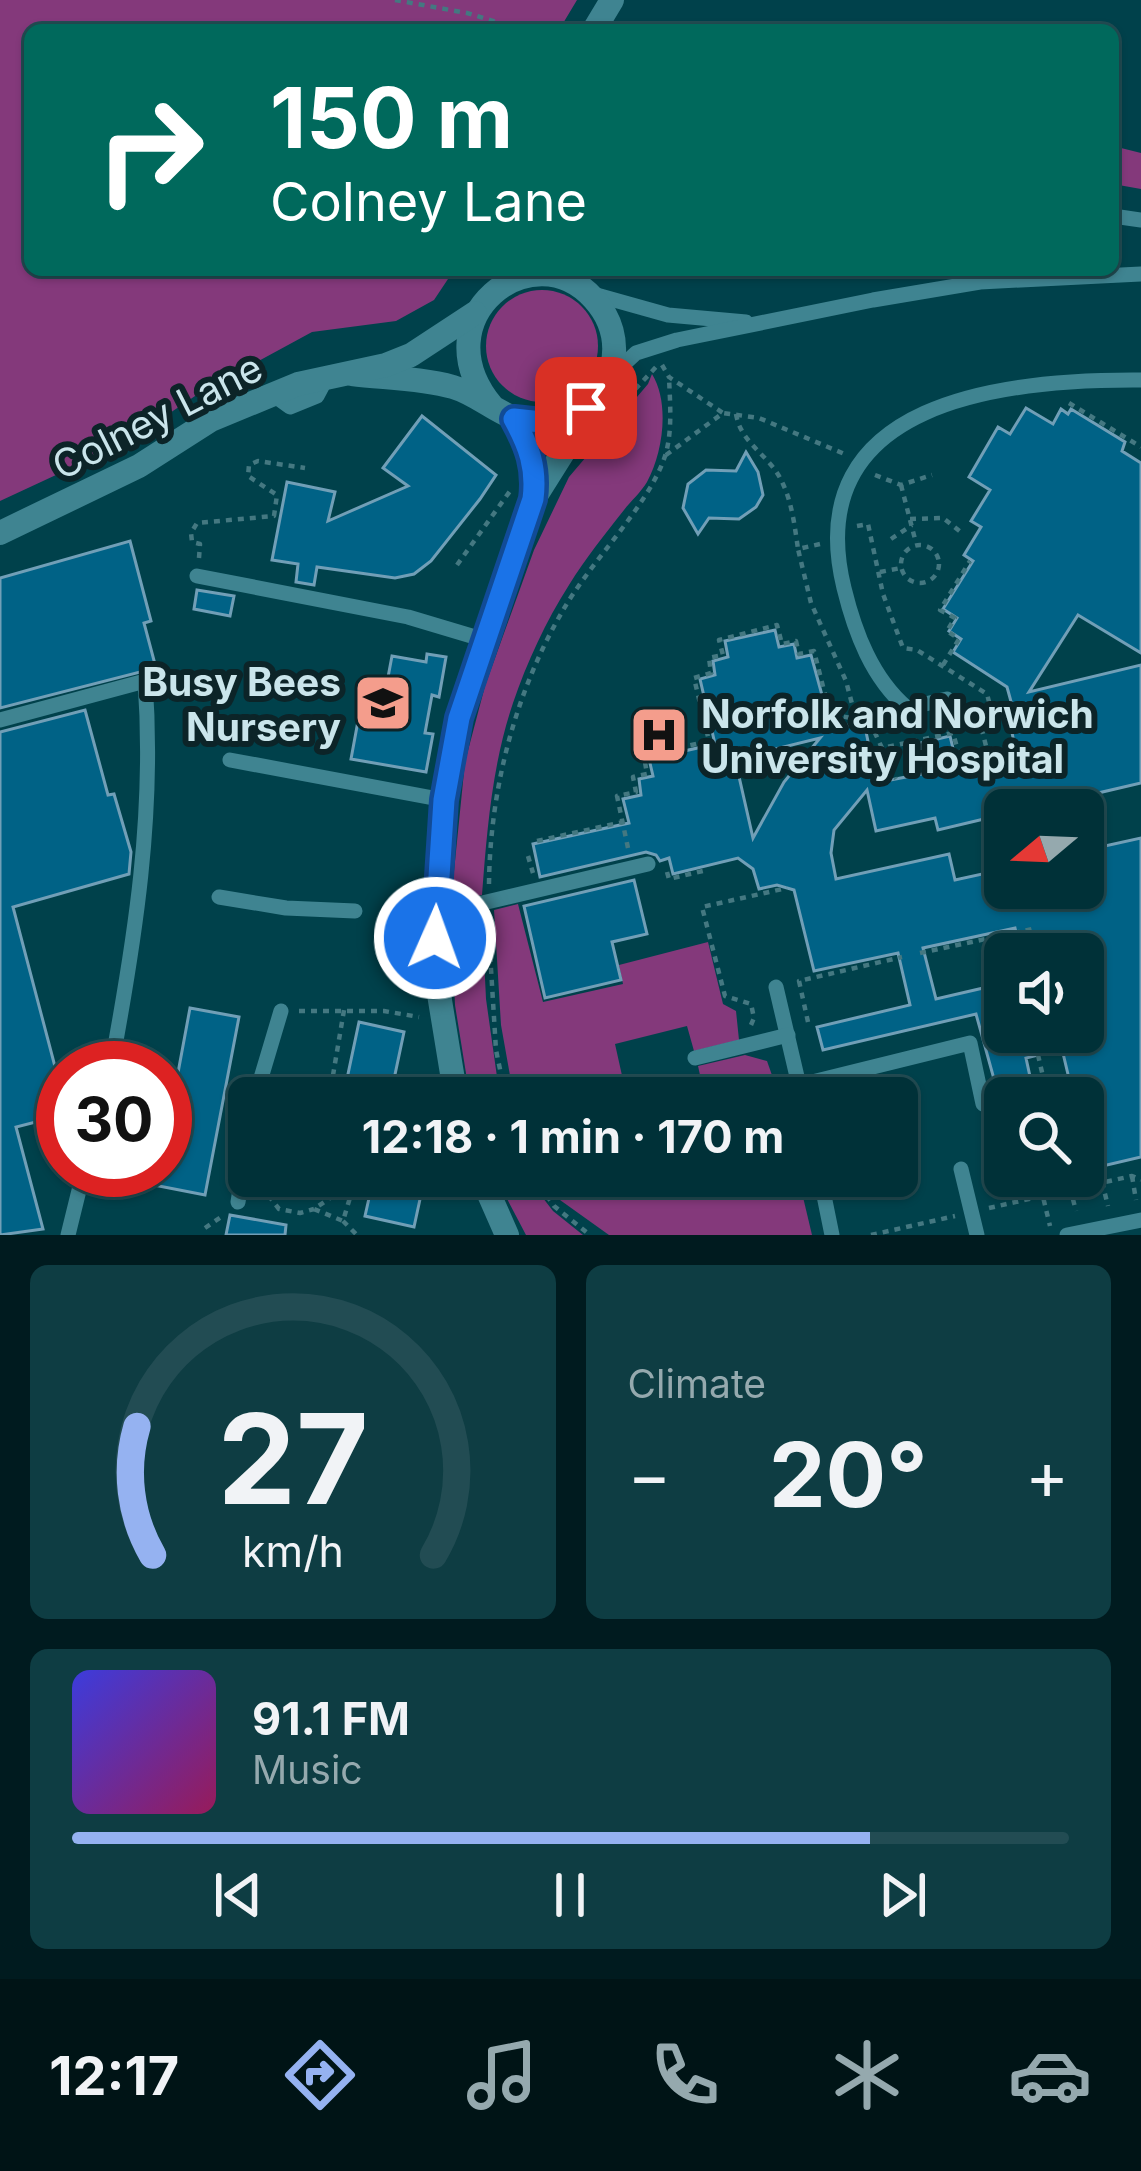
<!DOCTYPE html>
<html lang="en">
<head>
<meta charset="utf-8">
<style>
	:root { --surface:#003138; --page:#0e3d43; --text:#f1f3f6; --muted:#95a9ae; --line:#224c53; --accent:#95b2f1 }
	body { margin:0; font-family:Inter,sans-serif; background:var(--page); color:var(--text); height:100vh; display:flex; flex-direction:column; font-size:45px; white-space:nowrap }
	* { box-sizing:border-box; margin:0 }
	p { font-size:39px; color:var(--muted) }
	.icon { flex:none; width:66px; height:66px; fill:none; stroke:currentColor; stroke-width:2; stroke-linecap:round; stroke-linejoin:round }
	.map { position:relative; height:1235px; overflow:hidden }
	.drawer { display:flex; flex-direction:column; gap:30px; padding:30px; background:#001b1f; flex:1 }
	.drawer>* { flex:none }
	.guide { position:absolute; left:24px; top:24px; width:1095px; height:252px; border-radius:18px; box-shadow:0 3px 9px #0004,0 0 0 3px var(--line); background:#00695c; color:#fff; overflow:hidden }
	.needle { width:78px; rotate:251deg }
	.buttons { position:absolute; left:984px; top:789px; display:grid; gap:24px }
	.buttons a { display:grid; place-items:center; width:120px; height:120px; border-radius:18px; background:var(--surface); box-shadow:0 3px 9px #0004,0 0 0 3px var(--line); font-size:60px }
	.speed { position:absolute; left:36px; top:1041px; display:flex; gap:24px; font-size:60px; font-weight:700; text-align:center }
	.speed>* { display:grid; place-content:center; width:156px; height:156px; border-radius:50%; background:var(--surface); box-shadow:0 3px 9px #0004,0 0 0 3px var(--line); line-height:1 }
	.speed .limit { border:18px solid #d22; background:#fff; color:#111 }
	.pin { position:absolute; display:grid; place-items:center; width:102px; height:102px; color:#fff; margin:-51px; border-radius:24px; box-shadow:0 6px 18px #0006 }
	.me { position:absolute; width:132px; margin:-66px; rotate:2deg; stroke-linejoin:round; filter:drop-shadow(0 0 9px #0008) }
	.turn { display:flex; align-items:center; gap:42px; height:252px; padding:0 48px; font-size:54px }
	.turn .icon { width:156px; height:156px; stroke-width:2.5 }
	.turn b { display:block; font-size:84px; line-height:102px }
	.big { font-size:90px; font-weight:700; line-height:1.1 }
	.drawer .card { flex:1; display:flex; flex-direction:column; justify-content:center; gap:18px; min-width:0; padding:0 42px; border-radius:18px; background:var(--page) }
	.drawer .dial { align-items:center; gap:0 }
	.dial svg { height:312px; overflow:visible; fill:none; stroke:var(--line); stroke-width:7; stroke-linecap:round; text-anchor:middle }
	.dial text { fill:var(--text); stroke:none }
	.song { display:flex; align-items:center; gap:36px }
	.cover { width:144px; height:144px; border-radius:18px; background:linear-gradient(135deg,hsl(240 70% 55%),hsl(330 70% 35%)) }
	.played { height:12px; border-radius:6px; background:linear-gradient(90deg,var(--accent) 80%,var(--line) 80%) }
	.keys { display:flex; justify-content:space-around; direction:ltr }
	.heat { display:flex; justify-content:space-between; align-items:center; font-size:66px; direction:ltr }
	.drawer .tiles { flex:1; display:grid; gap:30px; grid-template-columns:1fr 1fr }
	.card:last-child { grid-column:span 2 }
	.trip { position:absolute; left:228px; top:1077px; width:690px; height:120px; border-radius:18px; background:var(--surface); box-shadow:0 3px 9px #0004,0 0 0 3px var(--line); font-weight:700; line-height:120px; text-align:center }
	.menu { display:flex; height:192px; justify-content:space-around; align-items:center; background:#001416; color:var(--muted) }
	.menu .icon { width:84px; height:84px }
	.menu .current { color:var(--accent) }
	.menu b { font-size:54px; color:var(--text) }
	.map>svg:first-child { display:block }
</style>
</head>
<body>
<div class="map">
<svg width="1141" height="1235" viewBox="0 0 1141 1235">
	<rect width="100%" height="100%" fill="#00414b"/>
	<!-- green -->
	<g fill="#84397b">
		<path d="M0 0H577L559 30H30V270H454L434 300 396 321 312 332 198 394 127 442 0 501Z"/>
		<path d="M1113 146 1141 153V189L1113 184Z"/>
		<circle cx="542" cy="346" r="56"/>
		<path d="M652 374C670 403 663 453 647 482 641 492 631 501 624 510 605 534 585 559 569 585 546 621 527 662 513 703 492 765 487 830 482 895L451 901 465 762 485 686 534 550 569 477 648 384Z"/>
		<path d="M518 904 543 1002 623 984 619 965 708 942 723 1004 736 1011 739 1040 694 1051 687 1026 615 1044 627 1098H514L501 1025 494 910Z"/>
		<path d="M483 936 486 999 500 1098H470L455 1005 452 943Z"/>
		<path d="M745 1055 767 1061 780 1098H705L698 1066Z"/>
		<path d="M495 1176H526L553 1211 583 1235H526Z"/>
		<path d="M542 1176H798L812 1235H609L560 1200Z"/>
	</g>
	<!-- building -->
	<g fill="#006286" stroke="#719fb7" stroke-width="3" fill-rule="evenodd">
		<path d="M1026 408 1053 424 1061 409 1068 414 1071 409 1125 442 1122 451 1141 463V653L1078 615 1029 692 1141 665V783L1094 794 1105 846 1141 838V1157L1090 1169 1083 1142V1084L1071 1087 1062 1049 1026 1058 1031 1081 997 1090 976 1014 823 1050 817 1027 910 1005 898 953 814 971 794 890 777 885 759 889 753 869 738 858 673 874 669 858 660 861 656 855 646 852 540 877 533 844 629 823 623 799 641 795 639 779 653 776 649 759 715 744 700 679 715 675 713 661 728 657 725 641 775 630 779 647 794 644 797 658 811 655 828 717 844 726 864 722 870 751 876 749 885 781 927 773 920 743 950 736 957 765 1016 752 1009 718 1015 716 1007 687 953 652 961 639 949 631 957 618 943 609 973 561 964 555 981 527 971 521 990 490 969 477 998 427 1010 434ZM820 738 784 782 753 838 735 759ZM867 790 876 831 935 818 938 830 1005 814V810H1083V888H1005V869L955 880 949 854 836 879 831 853 834 830ZM1015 928 1021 954H1083V1032H1005V983L936 999 923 948Z"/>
		<path d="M422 416 496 475 480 499 431 561 414 574 395 578 317 567 314 585 296 582 298 564 272 560 287 482 335 492 328 521 408 486 383 468Z"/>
		<path d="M746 452 758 472 763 495 756 507 739 519 709 518 698 534 683 508 688 484 706 470 736 471Z"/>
		<path d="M130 541 151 621 144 623 156 668 0 708V578Z"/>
		<path d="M197 590 234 596 230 616 194 609Z"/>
		<path d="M427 654 446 657 439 697 432 695 425 733 433 734 426 772 351 759 358 721 379 725 392 656 426 662Z"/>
		<path d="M85 710 108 795 114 794 131 852 129 874 13 907 63 1097V1115L16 1127 43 1229 0 1235V732Z"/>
		<path d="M634 880 647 934 612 942 621 980 545 998 524 906Z"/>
		<path d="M190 1008 239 1017 205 1195 123 1179V1170H165V1143Z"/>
		<path d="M359 1022 404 1032 390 1098 344 1093Z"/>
		<path d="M374 1176H425L414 1227 365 1216Z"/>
		<path d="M230 1215 286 1225 285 1235H226Z"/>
	</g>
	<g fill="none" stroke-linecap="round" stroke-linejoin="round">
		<!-- path -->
		<g stroke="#447881" stroke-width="4.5" stroke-dasharray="6 6" stroke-linecap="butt">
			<path d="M395 0 467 13 522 30"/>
			<path d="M662 365 669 377 723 413"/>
			<path d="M627 398 656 367"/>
			<path d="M1069 403 1141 447"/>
			<path d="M736 414C741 445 771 455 783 484 792 503 795 528 798 549"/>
			<path d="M666 455 723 413 759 418 847 455"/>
			<path d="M875 475 901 485 932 475"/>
			<path d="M901 485 916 543"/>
			<path d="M910 519 943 518 962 533"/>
			<path d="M857 526 868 524 883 594 903 648 917 650 987 694 992 713 981 726 988 754 961 761 953 733 882 748 875 733"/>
			<path d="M891 539 912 525"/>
			<path d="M820 544 798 549 811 603 846 681 856 719 863 717"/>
			<circle cx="920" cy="564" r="19"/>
			<path d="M199 558 200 544 192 542 191 533 197 523 274 516 277 495 248 476 249 465 258 461 305 468"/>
			<path d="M457 565 510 491"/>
			<path d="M880 572 901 568"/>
			<path d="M943 665 959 639 947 631 955 618 940 610 970 561"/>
			<path d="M882 748 885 773"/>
			<path d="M883 757 896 779"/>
			<path d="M537 841 623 822"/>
			<path d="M628 848 617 796 636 792 633 777 647 774 644 756 709 741 694 678 711 673 709 658 723 655 719 640 777 625 782 644 796 641 799 654 814 651 830 714 856 719"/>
			<path d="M528 856 533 873"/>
			<path d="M667 872 669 879 707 870"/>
			<path d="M489 884C490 790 515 693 562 612 590 562 646 509 664 459 673 434 670 403 669 377"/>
			<path d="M488 920 496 1050 506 1098"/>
			<path d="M920 953 1032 929"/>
			<path d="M299 1011H384L419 1017"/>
			<path d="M808 1022 799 981 902 957"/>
			<path d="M751 1025 754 1018 751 1004 725 996 702 907 787 888"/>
			<path d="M1038 1055 1048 1098"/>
			<path d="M331 1087 344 1010"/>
			<path d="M355 1176V1181L343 1221 314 1209 355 1181"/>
			<path d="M533 1176 554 1206 590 1235"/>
			<path d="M1038 1176 1050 1226"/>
			<path d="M1067 1176 1076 1211"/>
			<path d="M1132 1176 1136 1200"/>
			<path d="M1102 1182 1108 1206"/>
			<path d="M261 1186 279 1209 300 1213 314 1209"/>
			<path d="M989 1208 1132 1176 1141 1180"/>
			<path d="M343 1221 357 1235"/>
			<path d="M205 1228 224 1215"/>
			<path d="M871 1235 955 1216"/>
		</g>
		<!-- service -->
		<g stroke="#3f8491" stroke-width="15">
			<path d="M1113 216 1141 220"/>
			<path d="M593 294 668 315 746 322"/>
			<path d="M610 377 636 353 677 340 873 300 980 282 1141 274"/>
			<path d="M272 394 290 407 317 396 326 379"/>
			<path d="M197 576 408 617 485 640"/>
			<path d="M907 708C872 678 855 633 844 588 798 400 1006 379 1141 380"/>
			<path d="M881 714 947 699"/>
			<path d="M0 720 145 681C155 813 135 939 111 1068"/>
			<path d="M230 760 444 800"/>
			<path d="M219 897 286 908 355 911"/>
			<path d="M436 914 648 864"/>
			<path d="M776 987 802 1098"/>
			<path d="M695 1058 788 1035"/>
			<path d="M800 1085 970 1043 983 1104"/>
			<path d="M256 1089 318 1098"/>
			<path d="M255 1098 281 1011"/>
			<path d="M961 1169 977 1235"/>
			<path d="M820 1176 832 1235"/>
			<path d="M238 1202 249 1133"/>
			<path d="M68 1235 84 1170"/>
			<path d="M1067 1235 1141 1220"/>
		</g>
		<!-- minor -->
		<g stroke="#3f8491" stroke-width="24">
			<path d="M535 497 596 400"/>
			<path d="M456 1098 437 982 438 873 444 800 459 718 533 499 532 459 514 419"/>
			<path d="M481 1176 507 1235"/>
		</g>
		<!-- tertiary -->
		<g stroke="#3f8491" stroke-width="24">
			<path d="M594 30 612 0"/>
			<path d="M352 374C384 378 421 378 453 387 477 394 495 412 519 420 559 433 602 408 612 367 618 342 611 318 594 299 533 230 419 318 492 406"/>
			<path d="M0 533 139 466 211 420 298 384 386 365 411 355 475 313"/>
		</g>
	</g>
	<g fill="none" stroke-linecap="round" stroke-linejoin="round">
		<!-- route casing -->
		<g stroke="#114b97" stroke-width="30">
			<path id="route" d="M435 938 444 800 459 718 533 499C537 468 529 446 514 419L551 423 586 408"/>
		</g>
		<!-- route -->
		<use href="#route" stroke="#1a73e8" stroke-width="21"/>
	</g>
	<!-- icons -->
	<defs>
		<g id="school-square" transform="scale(3)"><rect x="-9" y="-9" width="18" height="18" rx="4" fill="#f49d8c" stroke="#0c2428"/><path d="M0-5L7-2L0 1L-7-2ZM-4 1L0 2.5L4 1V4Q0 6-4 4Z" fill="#111"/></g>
		<g id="hospital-square" transform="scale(3)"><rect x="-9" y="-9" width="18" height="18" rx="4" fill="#f49d8c" stroke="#0c2428"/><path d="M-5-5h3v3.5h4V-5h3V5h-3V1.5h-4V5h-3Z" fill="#111"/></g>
	</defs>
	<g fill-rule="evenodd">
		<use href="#school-square" x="383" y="703"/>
		<use href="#hospital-square" x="659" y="735"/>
	</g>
	<g text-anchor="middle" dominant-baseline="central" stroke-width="12" stroke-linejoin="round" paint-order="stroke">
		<!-- street labels -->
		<g font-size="39" fill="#cae5eb" stroke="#0c2428">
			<text transform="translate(157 416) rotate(-27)">Colney Lane</text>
		</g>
		<!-- poi labels -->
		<g font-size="39" font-weight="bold" fill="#cae5eb" stroke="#0c2428" text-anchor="end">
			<text x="341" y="681">Busy Bees<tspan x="341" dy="45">Nursery</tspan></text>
			<text x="701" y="713" text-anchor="start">Norfolk and Norwich<tspan x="701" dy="45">University Hospital</tspan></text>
		</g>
	</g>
</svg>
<div class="buttons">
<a><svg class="needle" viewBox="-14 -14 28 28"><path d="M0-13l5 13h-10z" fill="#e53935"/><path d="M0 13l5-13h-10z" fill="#95a9ae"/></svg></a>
<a><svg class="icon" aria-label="sound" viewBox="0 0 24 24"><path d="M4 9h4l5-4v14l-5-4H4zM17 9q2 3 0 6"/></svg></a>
<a><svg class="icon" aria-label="search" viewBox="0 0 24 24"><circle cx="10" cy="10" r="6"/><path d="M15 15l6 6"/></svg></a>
</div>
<div class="speed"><div class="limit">30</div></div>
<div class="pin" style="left:586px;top:408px;background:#d93025"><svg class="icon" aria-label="arrive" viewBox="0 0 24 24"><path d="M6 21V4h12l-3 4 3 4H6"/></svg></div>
<svg class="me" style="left:435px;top:938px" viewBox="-20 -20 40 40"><circle r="17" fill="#1a73e8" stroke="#fff" stroke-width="3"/><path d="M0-11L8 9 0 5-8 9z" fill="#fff"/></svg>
<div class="trip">12:18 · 1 min · 170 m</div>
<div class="guide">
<div class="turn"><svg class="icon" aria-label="right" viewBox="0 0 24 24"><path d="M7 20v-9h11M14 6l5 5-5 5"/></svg><div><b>150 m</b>Colney Lane</div></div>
</div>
</div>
<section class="drawer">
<div class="tiles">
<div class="card dial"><svg viewBox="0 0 100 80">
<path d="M14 69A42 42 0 1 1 86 69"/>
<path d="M14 69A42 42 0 0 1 10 36" stroke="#95b2f1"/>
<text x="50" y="56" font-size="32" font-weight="700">27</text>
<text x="50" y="72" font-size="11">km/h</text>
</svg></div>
<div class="card"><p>Climate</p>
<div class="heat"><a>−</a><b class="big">20°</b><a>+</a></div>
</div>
<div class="card">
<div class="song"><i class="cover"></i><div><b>91.1 FM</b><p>Music</p></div></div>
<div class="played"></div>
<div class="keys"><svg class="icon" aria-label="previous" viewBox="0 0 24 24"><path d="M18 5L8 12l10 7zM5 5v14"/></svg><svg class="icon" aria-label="pause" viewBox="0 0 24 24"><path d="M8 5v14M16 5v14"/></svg><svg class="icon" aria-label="next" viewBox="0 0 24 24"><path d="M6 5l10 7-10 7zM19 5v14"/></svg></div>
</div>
</div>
</section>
<nav class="menu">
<b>12:17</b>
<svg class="icon current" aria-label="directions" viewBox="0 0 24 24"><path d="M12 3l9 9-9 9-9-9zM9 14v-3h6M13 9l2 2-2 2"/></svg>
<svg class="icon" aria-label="music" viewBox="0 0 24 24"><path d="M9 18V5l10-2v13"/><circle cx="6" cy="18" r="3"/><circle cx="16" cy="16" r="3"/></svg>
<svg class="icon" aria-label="phone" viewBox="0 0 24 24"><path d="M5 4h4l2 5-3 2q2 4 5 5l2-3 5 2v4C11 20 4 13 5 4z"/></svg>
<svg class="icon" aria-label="climate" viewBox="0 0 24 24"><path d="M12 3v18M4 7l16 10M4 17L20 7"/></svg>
<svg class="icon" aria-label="car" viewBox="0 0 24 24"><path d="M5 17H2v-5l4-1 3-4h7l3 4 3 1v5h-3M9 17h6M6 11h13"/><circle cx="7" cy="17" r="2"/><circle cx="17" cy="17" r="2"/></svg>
</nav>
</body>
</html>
